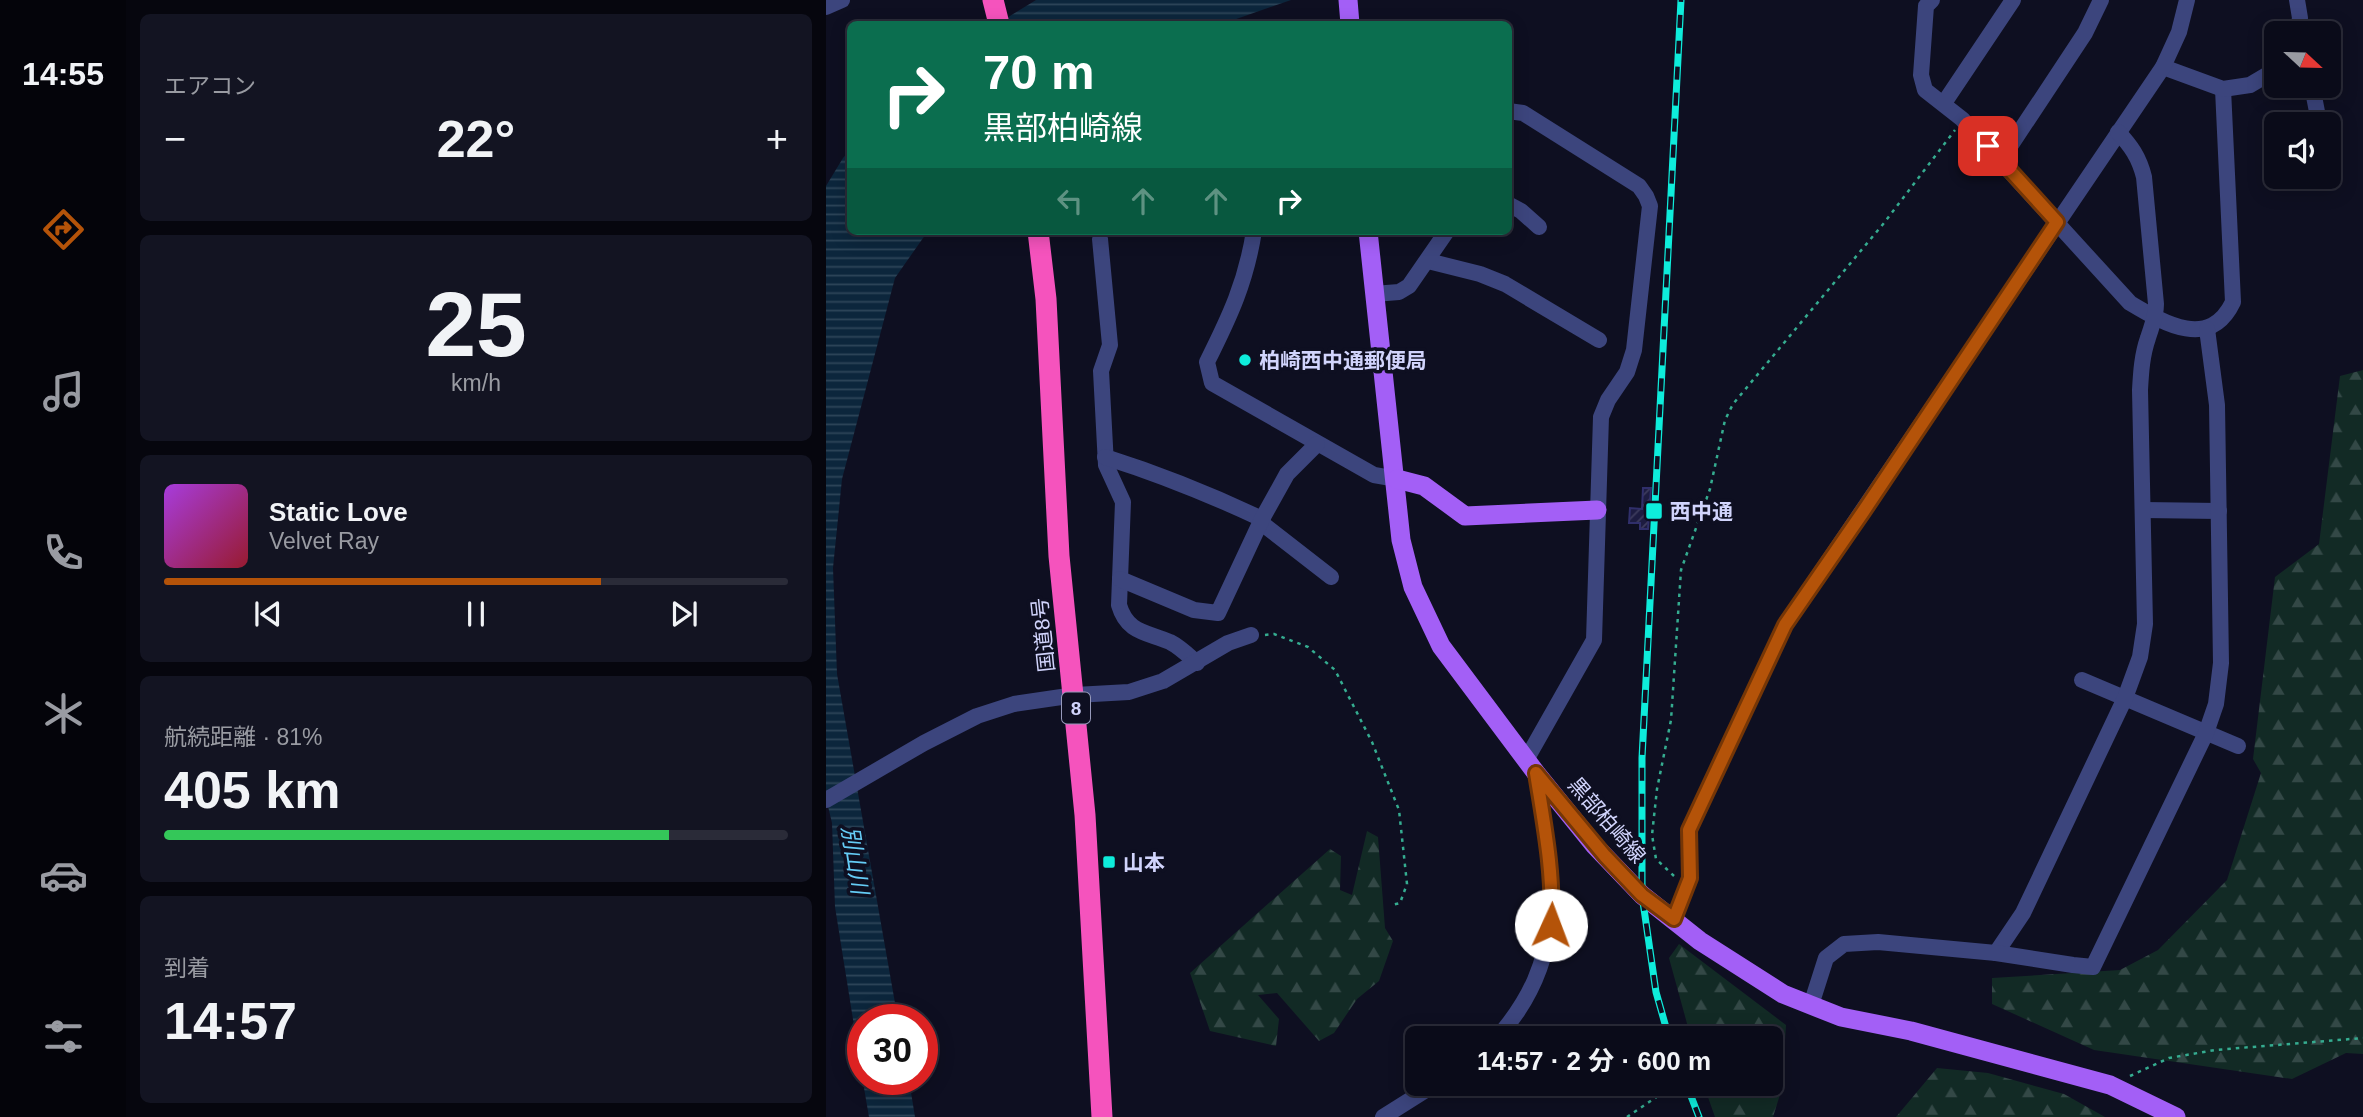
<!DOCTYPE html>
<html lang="ja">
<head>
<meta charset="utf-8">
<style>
	:root { --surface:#0a0b19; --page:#131422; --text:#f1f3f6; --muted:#999ba2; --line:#2a2b38; --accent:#b45309 }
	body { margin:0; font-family:Helvetica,"Noto Sans JP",sans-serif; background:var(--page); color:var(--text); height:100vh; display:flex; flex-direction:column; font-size:26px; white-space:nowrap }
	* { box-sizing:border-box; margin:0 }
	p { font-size:23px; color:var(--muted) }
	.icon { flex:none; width:38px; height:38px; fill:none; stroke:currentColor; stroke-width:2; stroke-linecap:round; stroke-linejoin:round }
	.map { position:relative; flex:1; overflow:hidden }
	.sheet { display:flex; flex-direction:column; gap:14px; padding:14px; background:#06060e; width:700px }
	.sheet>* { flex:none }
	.guide { position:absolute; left:21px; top:21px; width:665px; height:214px; border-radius:10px; box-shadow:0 4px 18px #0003,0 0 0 2px var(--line); background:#0b6e4f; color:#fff; overflow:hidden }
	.needle { width:46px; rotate:112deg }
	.tools { position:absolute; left:1438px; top:21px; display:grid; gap:14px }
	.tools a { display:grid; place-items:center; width:77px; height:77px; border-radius:10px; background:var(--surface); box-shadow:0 4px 18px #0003,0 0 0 2px var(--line); font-size:35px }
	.speed { position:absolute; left:21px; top:1004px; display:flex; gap:14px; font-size:35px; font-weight:700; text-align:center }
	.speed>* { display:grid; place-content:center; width:91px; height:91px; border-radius:50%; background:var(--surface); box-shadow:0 4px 18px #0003,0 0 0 2px var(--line); line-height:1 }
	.speed .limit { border:10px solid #d22; background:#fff; color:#111 }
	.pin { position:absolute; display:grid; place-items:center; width:60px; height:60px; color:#fff; margin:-30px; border-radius:14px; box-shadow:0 4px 10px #0006 }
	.me { position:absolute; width:77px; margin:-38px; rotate:2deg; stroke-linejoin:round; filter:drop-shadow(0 0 5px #0008) }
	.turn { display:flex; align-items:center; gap:24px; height:147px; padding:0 21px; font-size:32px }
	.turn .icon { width:91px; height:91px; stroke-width:2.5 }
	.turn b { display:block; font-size:49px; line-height:60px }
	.lanes { display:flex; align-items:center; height:66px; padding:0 21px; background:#0003; justify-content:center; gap:35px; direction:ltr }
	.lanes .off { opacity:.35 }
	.big { font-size:52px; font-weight:700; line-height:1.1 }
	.sheet .tile { flex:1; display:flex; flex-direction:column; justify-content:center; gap:10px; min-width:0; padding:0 24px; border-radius:10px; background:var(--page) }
	.sheet .dial { align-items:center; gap:0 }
	.dial b { font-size:91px; line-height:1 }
	.song { display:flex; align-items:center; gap:21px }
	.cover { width:84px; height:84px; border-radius:10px; background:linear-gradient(135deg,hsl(280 70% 55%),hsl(350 70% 35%)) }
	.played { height:7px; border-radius:4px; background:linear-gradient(90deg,var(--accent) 70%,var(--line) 70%) }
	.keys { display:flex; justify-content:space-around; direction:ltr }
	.heat { display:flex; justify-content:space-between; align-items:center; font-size:38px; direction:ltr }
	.charge { height:10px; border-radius:5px; background:linear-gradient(90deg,#34c759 81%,var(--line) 0) }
	.trip { position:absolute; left:579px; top:1026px; width:378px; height:70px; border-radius:10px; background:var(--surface); box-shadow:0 4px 18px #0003,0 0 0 2px var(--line); font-weight:700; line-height:70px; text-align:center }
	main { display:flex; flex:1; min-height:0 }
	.tab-bar { display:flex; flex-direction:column; width:126px; justify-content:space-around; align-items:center; background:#04040a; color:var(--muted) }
	.tab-bar .icon { width:49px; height:49px }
	.tab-bar .current { color:var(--accent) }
	.tab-bar b { font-size:32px; color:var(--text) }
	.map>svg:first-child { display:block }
</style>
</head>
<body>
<main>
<nav class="tab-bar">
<b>14:55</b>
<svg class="icon current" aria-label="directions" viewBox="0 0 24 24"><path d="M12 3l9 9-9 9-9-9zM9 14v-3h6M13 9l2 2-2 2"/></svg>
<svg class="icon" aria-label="music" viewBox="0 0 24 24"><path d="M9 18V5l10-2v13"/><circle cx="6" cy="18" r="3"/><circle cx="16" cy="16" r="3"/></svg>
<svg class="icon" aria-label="phone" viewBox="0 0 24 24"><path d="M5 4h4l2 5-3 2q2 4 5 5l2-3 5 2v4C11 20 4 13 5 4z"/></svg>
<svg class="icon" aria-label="climate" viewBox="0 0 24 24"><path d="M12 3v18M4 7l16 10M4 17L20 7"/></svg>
<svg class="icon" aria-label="car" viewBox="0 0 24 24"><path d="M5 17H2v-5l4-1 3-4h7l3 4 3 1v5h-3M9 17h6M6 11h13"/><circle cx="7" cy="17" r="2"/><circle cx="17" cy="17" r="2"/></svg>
<svg class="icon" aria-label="filters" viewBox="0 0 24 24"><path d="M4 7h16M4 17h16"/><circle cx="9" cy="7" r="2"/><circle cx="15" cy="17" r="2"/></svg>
</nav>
<section class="sheet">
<div class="tile"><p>エアコン</p>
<div class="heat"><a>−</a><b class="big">22°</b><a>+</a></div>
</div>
<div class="tile dial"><b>25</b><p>km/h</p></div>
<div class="tile">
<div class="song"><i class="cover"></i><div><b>Static Love</b><p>Velvet Ray</p></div></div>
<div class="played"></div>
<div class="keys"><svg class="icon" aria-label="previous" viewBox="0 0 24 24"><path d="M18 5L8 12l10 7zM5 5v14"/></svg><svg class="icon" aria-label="pause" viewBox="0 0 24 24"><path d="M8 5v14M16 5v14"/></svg><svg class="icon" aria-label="next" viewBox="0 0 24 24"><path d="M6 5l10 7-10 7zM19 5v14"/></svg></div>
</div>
<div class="tile"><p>航続距離 · 81%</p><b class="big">405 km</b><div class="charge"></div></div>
<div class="tile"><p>到着</p><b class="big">14:57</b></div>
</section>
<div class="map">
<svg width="1537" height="1117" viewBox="0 0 1537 1117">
	<defs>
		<pattern id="forest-firs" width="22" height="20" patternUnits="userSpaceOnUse" patternTransform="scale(1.75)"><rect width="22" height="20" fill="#122a25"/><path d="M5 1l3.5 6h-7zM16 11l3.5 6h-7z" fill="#334846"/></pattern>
		<pattern id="water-rules" width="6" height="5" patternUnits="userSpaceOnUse" patternTransform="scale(1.75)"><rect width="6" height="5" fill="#0c263c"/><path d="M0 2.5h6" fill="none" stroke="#2e4559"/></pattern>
		<pattern id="building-hatch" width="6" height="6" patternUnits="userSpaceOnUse" patternTransform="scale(1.75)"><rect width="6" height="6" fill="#1d1c41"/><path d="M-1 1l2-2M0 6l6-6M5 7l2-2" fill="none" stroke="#3d3c5d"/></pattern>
	</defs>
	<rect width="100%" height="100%" fill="#0e0f21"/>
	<!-- forest -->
	<g fill="url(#forest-firs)">
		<path d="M1537 370V1054L1520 1053 1466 1079 1268 1050 1166 1004V978L1294 970 1332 950 1401 880 1435 773 1427 759 1449 577 1493 544 1514 376Z"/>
		<path d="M541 831 552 837 559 928 567 941 553 981 531 999 508 1033 493 1041 451 993 432 995 453 1019 450 1046 384 1031 364 973 504 849 515 856 514 890 526 895Z"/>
		<path d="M853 944 960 1025 956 1088 947 1117H889L877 1083H945V1038H865L843 958Z"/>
		<path d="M1111 1068 1162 1073 1238 1094 1279 1117H1070Z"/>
	</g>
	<!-- water -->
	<g fill="url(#water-rules)">
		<path d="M210 0H465L396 24H171Z"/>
		<path d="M24 150V231H102L69 278 16 479 7 568 11 674 72 1020H37V1080H83L89 1117H43L38 1088 9 907 6 823 0 798V186L17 158Z"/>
	</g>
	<!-- building -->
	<path fill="url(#building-hatch)" stroke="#302f6b" stroke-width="2" d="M817 488H825L822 529H814V523H803L804 508 816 509Z"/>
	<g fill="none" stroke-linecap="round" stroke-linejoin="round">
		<!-- path -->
		<g stroke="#35ac90" stroke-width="2.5" stroke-dasharray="3.5 5" stroke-linecap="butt">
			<path d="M439 635 448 634 482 647 509 670 546 742 573 810 581 884 574 903 566 905"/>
			<path d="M848 876 830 859 826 835 831 789 845 720 855 570 884 489 899 420 907 404 1058 223 1129 130"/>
			<path d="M1304 1076 1343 1058 1389 1050 1537 1038"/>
			<path d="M801 1117 848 1085"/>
		</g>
		<!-- minor -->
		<g stroke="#3c457d" stroke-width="16">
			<path d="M1106 0 1100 6 1095 75 1099 90 1136 119 1304 303C1339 324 1384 350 1407 302L1397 89"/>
			<path d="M1471 0 1474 18 1471 33"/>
			<path d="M0 7 16 0"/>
			<path d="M1337 67 1397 89 1424 85 1451 69"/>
			<path d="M1486 86 1493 122"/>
			<path d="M1118 103 1187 0"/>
			<path d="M682 111 697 113 813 186 820 196 824 206 808 350 801 372 782 400 775 417 768 640 700 760"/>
			<path d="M1175 160 1259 33 1275 0"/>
			<path d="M682 204 695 211 713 227"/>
			<path d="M428 231C420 282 404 316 381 362L386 383 548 475 571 479"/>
			<path d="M274 239 284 345 275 371 280 465 297 502 293 605C301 633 321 632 344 642 354 647 363 656 371 663"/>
			<path d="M602 261 654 274 679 284 773 340"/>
			<path d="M548 294 573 292 583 286 621 231"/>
			<path d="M279 457C333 474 385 495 436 519L438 525 505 577"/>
			<path d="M1317 510 1393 511"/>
			<path d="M294 579 368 610 392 613 436 519 461 474 491 444"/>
			<path d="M1256 680 1412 746"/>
			<path d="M0 800 98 743 151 716 188 704 249 695 303 692 337 681 402 643 425 635"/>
			<path d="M848 919 864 878 863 830 959 625 1337 67 1353 32 1361 0"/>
			<path d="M1170 953 1197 913 1299 698 1314 657 1319 624 1314 390C1315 372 1316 355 1322 338 1326 325 1330 317 1330 304L1318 177C1313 157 1305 146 1292 132"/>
			<path d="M985 1005 1000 958 1018 944 1052 942 1170 953 1247 965 1267 967 1380 733 1390 704 1395 663 1391 405 1381 329"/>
			<path d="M671 1038C746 953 726 875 710 773"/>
			<path d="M557 1117 611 1083"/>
		</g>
		<!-- major -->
		<g stroke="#a35ff6" stroke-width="19">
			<path d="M522 0 524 24"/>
			<path d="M542 231 575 540 587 587 615 646 710 773 769 846 816 895 874 941 957 994 1015 1017 1085 1031 1284 1085 1350 1117"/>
			<path d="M571 479 598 486 639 516 771 510"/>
		</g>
		<!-- highway -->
		<g stroke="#f553bd" stroke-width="21">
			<path d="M167 0 173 24"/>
			<path d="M212 231 220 299 233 556 259 815 276 1117"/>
		</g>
		<!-- rail casing -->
		<g stroke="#0eecdb" stroke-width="7">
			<g id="rail">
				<path d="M843 1038 830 992 816 895V758L855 0"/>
				<path d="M860 1083 873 1117"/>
			</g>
		</g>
		<!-- rail -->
		<use href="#rail" stroke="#0e0f21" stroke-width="4.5" stroke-dasharray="13" stroke-linecap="butt"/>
	</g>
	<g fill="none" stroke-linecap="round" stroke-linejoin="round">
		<!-- route casing -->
		<g stroke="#753606" stroke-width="18">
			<path id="route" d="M725 925C728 873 718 824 710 773L779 856 816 895 848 919 864 878 863 830 959 625 1037 512 1231 222 1162 146"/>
		</g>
		<!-- route -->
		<use href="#route" stroke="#b45309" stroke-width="12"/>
	</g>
	<!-- markers -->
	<g fill="#0eecdb" stroke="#0e0f21" stroke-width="2.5">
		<circle cx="419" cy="360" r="7"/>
		<rect x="819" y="502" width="18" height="18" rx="3.5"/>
		<rect x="276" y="855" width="14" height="14" rx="3.5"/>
	</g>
	<g text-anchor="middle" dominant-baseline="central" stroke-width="7" stroke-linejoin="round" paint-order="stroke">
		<!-- shield labels -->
		<rect fill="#0e0f21" stroke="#9699ba" stroke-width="2" x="236" y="692.5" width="28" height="31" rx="5"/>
		<g font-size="19" font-weight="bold" fill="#d1d4fc">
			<text x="250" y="708">8</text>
		</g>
		<!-- poi labels -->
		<g font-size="21" font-weight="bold" fill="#d1d4fc" stroke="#0e0f21" text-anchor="start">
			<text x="433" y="360">柏崎西中通郵便局</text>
			<text x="844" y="511">西中通</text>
			<text x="297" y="862">山本</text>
		</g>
		<!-- street labels -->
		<g font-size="21" fill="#d1d4fc" stroke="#0e0f21">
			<text transform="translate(217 635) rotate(-96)">国道8号</text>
			<text transform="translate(781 820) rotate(49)">黒部柏崎線</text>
		</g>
		<!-- water labels -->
		<g font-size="23" font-style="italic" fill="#65ccf6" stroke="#0e0f21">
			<text transform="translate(29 860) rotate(81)">別山川</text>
		</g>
	</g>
</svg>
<div class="tools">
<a><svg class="needle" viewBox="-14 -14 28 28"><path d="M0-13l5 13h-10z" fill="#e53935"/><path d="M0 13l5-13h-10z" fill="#999ba2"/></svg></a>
<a><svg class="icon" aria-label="sound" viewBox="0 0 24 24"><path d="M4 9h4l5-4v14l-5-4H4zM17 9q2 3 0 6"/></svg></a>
</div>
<div class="speed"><div class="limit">30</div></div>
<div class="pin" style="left:1162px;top:146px;background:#d93025"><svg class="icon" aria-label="arrive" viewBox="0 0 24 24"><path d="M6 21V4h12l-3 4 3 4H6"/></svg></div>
<svg class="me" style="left:725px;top:925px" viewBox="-20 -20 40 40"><circle r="19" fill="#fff"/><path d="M0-13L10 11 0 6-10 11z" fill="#b45309"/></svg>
<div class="trip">14:57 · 2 分 · 600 m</div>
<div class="guide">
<div class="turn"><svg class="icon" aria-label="right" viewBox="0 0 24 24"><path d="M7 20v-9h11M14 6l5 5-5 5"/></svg><div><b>70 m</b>黒部柏崎線</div></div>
<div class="lanes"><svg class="icon off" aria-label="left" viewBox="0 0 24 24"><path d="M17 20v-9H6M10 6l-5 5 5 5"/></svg><svg class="icon off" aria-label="ahead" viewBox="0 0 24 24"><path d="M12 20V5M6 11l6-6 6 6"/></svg><svg class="icon off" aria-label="ahead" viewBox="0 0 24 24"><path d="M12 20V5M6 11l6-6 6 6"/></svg><svg class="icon" aria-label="right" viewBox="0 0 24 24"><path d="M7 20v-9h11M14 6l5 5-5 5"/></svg></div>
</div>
</div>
</main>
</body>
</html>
